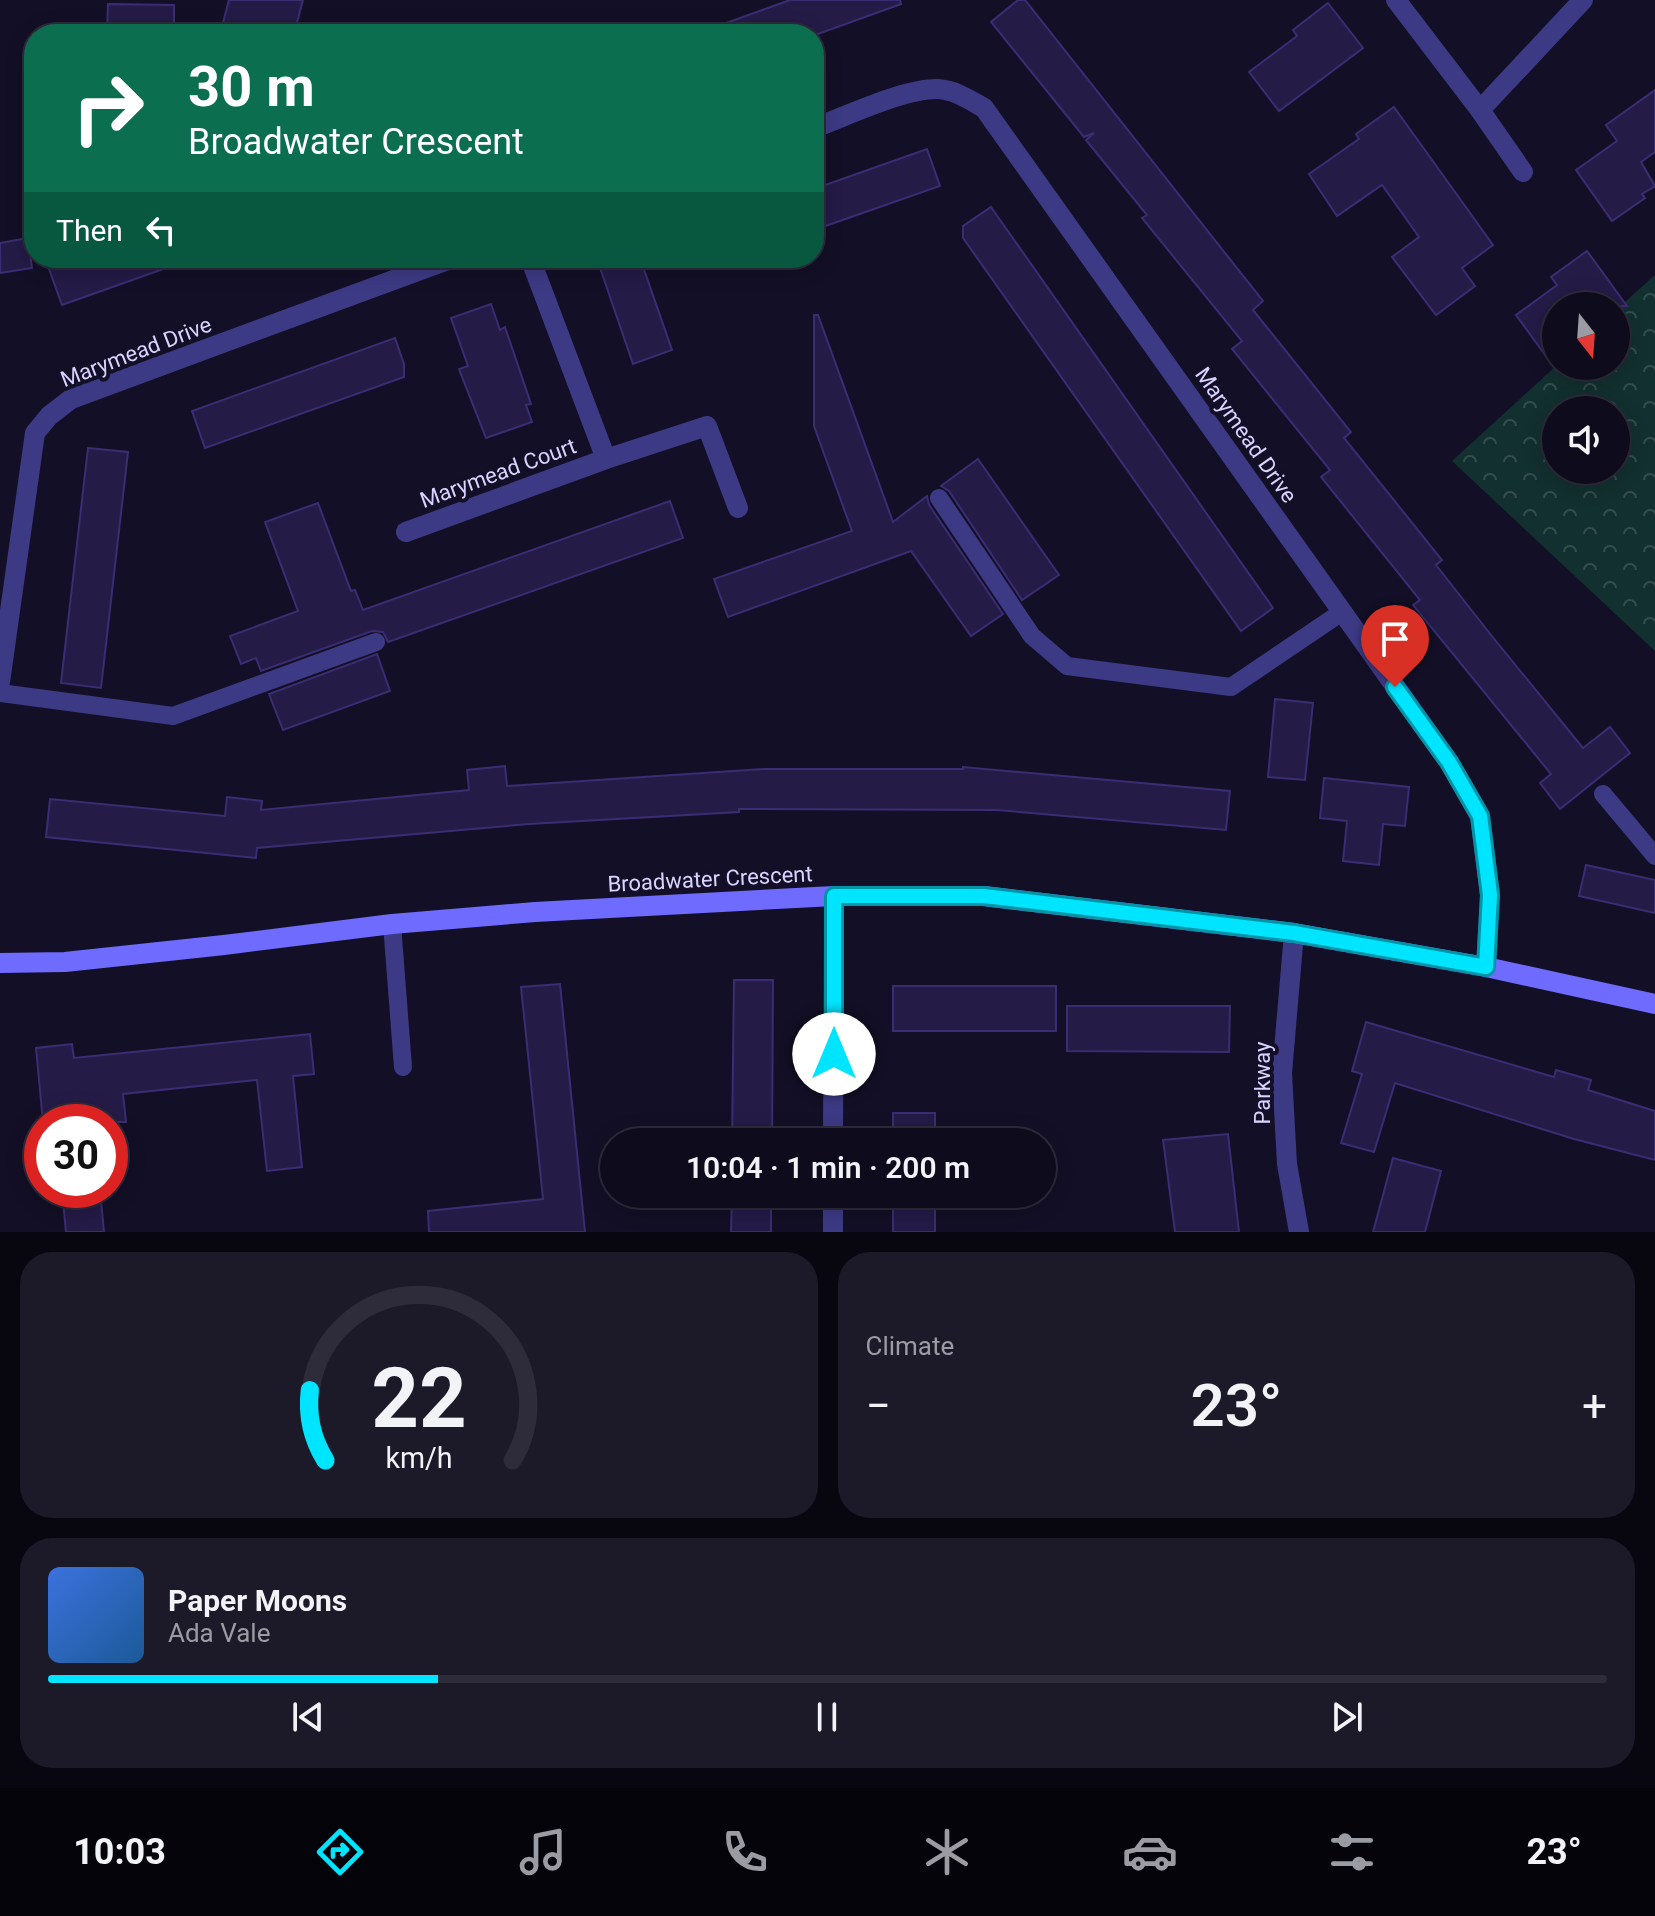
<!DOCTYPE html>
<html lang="en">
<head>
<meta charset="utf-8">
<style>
	:root { --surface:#0e0b1c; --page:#1c1929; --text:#f1f3f6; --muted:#9b9ba3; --line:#2e2b3b; --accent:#00e5ff }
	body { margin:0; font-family:Roboto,sans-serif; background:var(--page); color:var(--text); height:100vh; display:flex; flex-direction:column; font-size:30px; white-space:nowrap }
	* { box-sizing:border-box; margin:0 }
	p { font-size:26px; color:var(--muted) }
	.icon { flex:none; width:44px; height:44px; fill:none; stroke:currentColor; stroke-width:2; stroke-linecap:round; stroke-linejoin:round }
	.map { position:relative; height:1232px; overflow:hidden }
	.sheet { display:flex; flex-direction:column; gap:20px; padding:20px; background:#08060f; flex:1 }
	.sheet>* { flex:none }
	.banner { position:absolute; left:24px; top:24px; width:800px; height:244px; border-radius:32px; box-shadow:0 4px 20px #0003,0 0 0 2px var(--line); background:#0b6e4f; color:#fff; overflow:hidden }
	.needle { width:52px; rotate:163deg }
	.fabs { position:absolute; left:1542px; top:292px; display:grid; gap:16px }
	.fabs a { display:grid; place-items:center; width:88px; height:88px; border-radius:50%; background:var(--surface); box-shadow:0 4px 20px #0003,0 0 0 2px var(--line); font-size:40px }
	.speed { position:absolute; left:24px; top:1104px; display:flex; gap:16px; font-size:40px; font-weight:700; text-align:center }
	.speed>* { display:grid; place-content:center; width:104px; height:104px; border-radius:50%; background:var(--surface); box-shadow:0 4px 20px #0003,0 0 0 2px var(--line); line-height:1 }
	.speed .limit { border:12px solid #d22; background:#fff; color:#111 }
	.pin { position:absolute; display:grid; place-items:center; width:68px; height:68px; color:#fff; margin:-82px -34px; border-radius:50% 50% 50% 0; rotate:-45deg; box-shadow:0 0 8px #0007 }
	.pin .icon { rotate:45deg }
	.me { position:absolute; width:88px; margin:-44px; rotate:0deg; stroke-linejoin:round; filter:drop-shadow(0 0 6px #0008) }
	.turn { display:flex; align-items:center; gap:28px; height:168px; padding:0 32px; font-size:36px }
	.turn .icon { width:104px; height:104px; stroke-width:2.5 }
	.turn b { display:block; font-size:56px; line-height:68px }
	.then { display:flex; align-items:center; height:76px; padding:0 32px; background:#0003; gap:16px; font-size:30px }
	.big { font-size:60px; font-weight:600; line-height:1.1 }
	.sheet .widget { flex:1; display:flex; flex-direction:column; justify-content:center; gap:12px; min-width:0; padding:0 28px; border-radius:32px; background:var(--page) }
	.sheet .dial { align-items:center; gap:0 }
	.dial svg { height:208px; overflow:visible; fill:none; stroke:var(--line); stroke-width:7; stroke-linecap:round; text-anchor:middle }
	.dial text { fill:var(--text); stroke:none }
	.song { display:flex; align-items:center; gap:24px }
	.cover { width:96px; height:96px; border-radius:12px; background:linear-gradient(135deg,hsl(220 70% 55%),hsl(210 70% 35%)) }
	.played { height:8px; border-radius:4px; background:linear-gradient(90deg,var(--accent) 25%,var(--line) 25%) }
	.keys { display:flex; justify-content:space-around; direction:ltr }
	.heat { display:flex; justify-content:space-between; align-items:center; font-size:44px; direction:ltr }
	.sheet .tiles { flex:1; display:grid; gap:20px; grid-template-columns:1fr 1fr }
	.widget:last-child { grid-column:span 2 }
	.trip { position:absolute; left:600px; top:1128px; width:456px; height:80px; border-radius:40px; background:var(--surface); box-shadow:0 4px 20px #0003,0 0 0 2px var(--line); font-weight:600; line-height:80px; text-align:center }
	.tab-bar { display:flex; height:128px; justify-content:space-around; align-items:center; background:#06040b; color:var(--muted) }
	.tab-bar .icon { width:56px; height:56px }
	.tab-bar .on { color:var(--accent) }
	.tab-bar b { font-size:36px; color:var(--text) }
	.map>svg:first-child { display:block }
</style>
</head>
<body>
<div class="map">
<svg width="1655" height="1232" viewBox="0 0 1655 1232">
	<defs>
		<pattern id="forest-crowns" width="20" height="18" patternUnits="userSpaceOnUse" patternTransform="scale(2)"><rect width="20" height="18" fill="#12302f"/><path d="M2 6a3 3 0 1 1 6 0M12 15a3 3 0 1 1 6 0" fill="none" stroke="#344d4e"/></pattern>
	</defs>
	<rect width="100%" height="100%" fill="#130f26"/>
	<!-- forest -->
	<path fill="url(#forest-crowns)" fill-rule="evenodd" d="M1655 275V651L1452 461 1556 366H1616V310ZM1556 410H1616V470H1556Z"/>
	<!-- building -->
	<g fill="#241b47" stroke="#3b2d73" stroke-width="2">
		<path d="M229 0H303L294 34H220Z"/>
		<path d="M790 0H900L901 4 818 34H708L707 30Z"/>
		<path d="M1018 0H1025L1263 301 1253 310 1351 432 1344 438 1442 560 1436 565 1491 635 1583 748 1610 727 1630 753 1560 809 1540 783 1551 774 1413 605 1420 600 1321 477 1330 470 1232 349 1242 341 1142 218 1147 215 1086 140 1094 133 1084 137 991 22Z"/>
		<path d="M1328 3 1363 48 1279 111 1249 72 1297 36 1293 30Z"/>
		<path d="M108 4 174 5V34H107Z"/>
		<path d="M1655 90V152L1641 162 1655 186 1642 194 1645 198 1612 221 1576 170 1617 141 1606 125Z"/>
		<path d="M1394 107 1493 245 1462 268 1475 286 1436 315 1392 257 1419 237 1382 185 1337 216 1309 174 1359 139 1356 134Z"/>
		<path d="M927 149 940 186 814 230V189Z"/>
		<path d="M991 207 1273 608 1241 631 963 238V226Z"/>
		<path d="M28 238 32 268 0 273V243Z"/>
		<path d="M1587 251 1627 306H1556V370L1516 315 1557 285 1551 277Z"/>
		<path d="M45 258H182L183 262 62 305Z"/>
		<path d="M620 258H640L672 350 633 364 599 265Z"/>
		<path d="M491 304 500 330 505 327 531 404 526 405 532 422 486 438 459 369 468 366 451 318Z"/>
		<path d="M814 315H818L893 522 927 496 929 505 1003 614 971 636 911 551 728 617 714 579 852 531 814 426Z"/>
		<path d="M395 338 404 364V377L205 448 192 411Z"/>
		<path d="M88 448 128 452 101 688 61 683Z"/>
		<path d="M978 459 1059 575 1022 600 949 491 941 486Z"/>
		<path d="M670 501 683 538 388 642 383 632 372 631 261 671 256 658 241 664 230 636 298 611 265 522 318 503 351 591 355 590 363 610Z"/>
		<path d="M377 654 390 691 283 730 269 694Z"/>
		<path d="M1275 699 1313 703 1305 780 1268 777Z"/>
		<path d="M505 766 507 786 763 769H963V767L1230 791 1226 830 997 810 739 809V812L529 824 257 848 256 858 46 837 50 799 225 816 227 797 262 801 261 810 469 790 467 770Z"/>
		<path d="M1324 778 1409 787 1405 826 1383 824 1379 865 1343 861 1347 821 1320 818Z"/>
		<path d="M1586 865 1655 880V913L1579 896Z"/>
		<path d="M734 980H773L772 1142H732Z"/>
		<path d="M560 984 585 1232H429L428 1211 543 1199 521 987Z"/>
		<rect x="893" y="986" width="163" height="45"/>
		<path d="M1067 1006H1230L1229 1052 1067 1051Z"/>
		<path d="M1366 1022 1554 1077 1556 1070 1591 1080 1588 1090 1655 1111V1160L1574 1139 1395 1083 1374 1152 1341 1143 1362 1074 1352 1071Z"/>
		<path d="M310 1034 314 1074 293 1076 302 1167 267 1171 257 1080 123 1094 126 1122H43L36 1048 72 1044 74 1058Z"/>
		<rect x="893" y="1113" width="42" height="29"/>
		<path d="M1228 1134 1239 1232H1175L1163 1140Z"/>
		<path d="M1393 1158 1441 1171 1425 1232H1373Z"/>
		<path d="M62 1190H100L104 1232H66Z"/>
		<path d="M732 1194H771V1232H731Z"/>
		<rect x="893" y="1194" width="42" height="38"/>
	</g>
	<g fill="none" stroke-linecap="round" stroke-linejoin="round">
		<!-- lane -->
		<g stroke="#3d3a85" stroke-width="18">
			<path d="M939 498 1032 636 1067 666 1231 687 1342 612"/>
			<path d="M0 693 173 716 376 642"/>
			<path d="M1603 794 1655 856"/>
			<path d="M392 924 403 1067"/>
		</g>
		<!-- street -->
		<g stroke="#3d3a85" stroke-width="20">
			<path d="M1396 0 1480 110 1523 172"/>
			<path d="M1480 110 1583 0"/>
			<path d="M814 128C847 116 905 88 938 89 955 90 970 100 984 108L1449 762 1480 816 1490 895 1486 967"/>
			<path d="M530 258 606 459"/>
			<path d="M406 532 606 459 707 426 738 508"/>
			<path d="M0 682 35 433 49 416 71 399 453 258"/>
			<path d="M1294 933 1282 1073 1287 1164 1299 1232"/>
			<path d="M833 1142 834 896"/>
			<path d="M833 1232V1194"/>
		</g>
		<!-- secondary -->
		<path stroke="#6f6bff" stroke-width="20" d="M0 963 65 962 224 945 392 924 535 912 834 896H984L1294 933 1486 967 1655 1004"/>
	</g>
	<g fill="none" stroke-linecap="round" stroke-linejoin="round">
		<!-- route casing -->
		<g stroke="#0095a6" stroke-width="20">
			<path id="route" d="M834 1054V896H984L1294 933 1486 967 1490 895 1480 816 1449 762 1395 687"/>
		</g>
		<!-- route -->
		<use href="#route" stroke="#00e5ff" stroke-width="14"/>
	</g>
	<g text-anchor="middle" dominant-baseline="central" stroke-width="8" stroke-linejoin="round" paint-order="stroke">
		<!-- street labels -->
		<g font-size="22" fill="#d9d4ff" stroke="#130f26">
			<text transform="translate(136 352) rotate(-21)">Marymead Drive</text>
			<text transform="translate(1246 435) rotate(55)">Marymead Drive</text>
			<text transform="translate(498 473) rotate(-20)">Marymead Court</text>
			<text transform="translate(710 879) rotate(-3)">Broadwater Crescent</text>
			<text transform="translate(1262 1083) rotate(-90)">Parkway</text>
		</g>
	</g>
</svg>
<div class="fabs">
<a><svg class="needle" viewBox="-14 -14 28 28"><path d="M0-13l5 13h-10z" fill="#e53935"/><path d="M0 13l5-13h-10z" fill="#9b9ba3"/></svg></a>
<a><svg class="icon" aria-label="sound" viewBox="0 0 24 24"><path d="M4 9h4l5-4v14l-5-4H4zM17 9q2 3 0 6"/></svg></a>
</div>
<div class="speed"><div class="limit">30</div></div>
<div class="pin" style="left:1395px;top:687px;background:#d93025"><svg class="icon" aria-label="arrive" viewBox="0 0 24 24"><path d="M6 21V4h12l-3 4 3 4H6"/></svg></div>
<svg class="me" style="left:834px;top:1054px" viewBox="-20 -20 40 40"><circle r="19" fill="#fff"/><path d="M0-13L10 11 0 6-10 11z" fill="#00e5ff"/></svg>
<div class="trip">10:04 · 1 min · 200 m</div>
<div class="banner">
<div class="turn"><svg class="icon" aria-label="right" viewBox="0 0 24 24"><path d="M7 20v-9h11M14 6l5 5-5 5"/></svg><div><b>30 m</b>Broadwater Crescent</div></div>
<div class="then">Then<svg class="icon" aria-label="left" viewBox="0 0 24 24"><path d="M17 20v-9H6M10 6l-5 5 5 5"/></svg></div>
</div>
</div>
<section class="sheet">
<div class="tiles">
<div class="widget dial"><svg viewBox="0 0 100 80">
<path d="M14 69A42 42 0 1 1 86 69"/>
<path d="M14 69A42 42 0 0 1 8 42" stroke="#00e5ff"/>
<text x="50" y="56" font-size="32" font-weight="700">22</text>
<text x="50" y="72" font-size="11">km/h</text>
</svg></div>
<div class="widget"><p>Climate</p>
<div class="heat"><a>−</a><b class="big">23°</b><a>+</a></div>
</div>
<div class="widget">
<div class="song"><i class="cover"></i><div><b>Paper Moons</b><p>Ada Vale</p></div></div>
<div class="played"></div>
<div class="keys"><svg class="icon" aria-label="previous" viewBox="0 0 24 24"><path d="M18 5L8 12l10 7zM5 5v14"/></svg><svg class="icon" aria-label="pause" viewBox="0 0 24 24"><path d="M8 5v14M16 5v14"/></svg><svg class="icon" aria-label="next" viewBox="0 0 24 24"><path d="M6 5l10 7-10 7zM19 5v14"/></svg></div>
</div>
</div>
</section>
<nav class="tab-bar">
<b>10:03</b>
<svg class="icon on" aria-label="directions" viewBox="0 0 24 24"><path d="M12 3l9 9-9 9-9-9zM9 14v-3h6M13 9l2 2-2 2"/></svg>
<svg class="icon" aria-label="music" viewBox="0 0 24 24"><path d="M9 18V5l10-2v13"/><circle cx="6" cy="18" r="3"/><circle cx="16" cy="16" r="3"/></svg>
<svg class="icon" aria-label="phone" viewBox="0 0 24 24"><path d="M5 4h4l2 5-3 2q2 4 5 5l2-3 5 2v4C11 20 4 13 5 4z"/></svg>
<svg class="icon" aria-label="climate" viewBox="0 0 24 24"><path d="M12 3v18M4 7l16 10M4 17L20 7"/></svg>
<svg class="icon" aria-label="car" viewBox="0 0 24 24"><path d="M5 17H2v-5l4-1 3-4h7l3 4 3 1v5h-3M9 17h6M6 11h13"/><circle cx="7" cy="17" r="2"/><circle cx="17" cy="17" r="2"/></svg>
<svg class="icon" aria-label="filters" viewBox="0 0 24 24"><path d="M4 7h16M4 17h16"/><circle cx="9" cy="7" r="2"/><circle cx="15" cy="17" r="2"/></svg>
<b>23°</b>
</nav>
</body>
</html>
